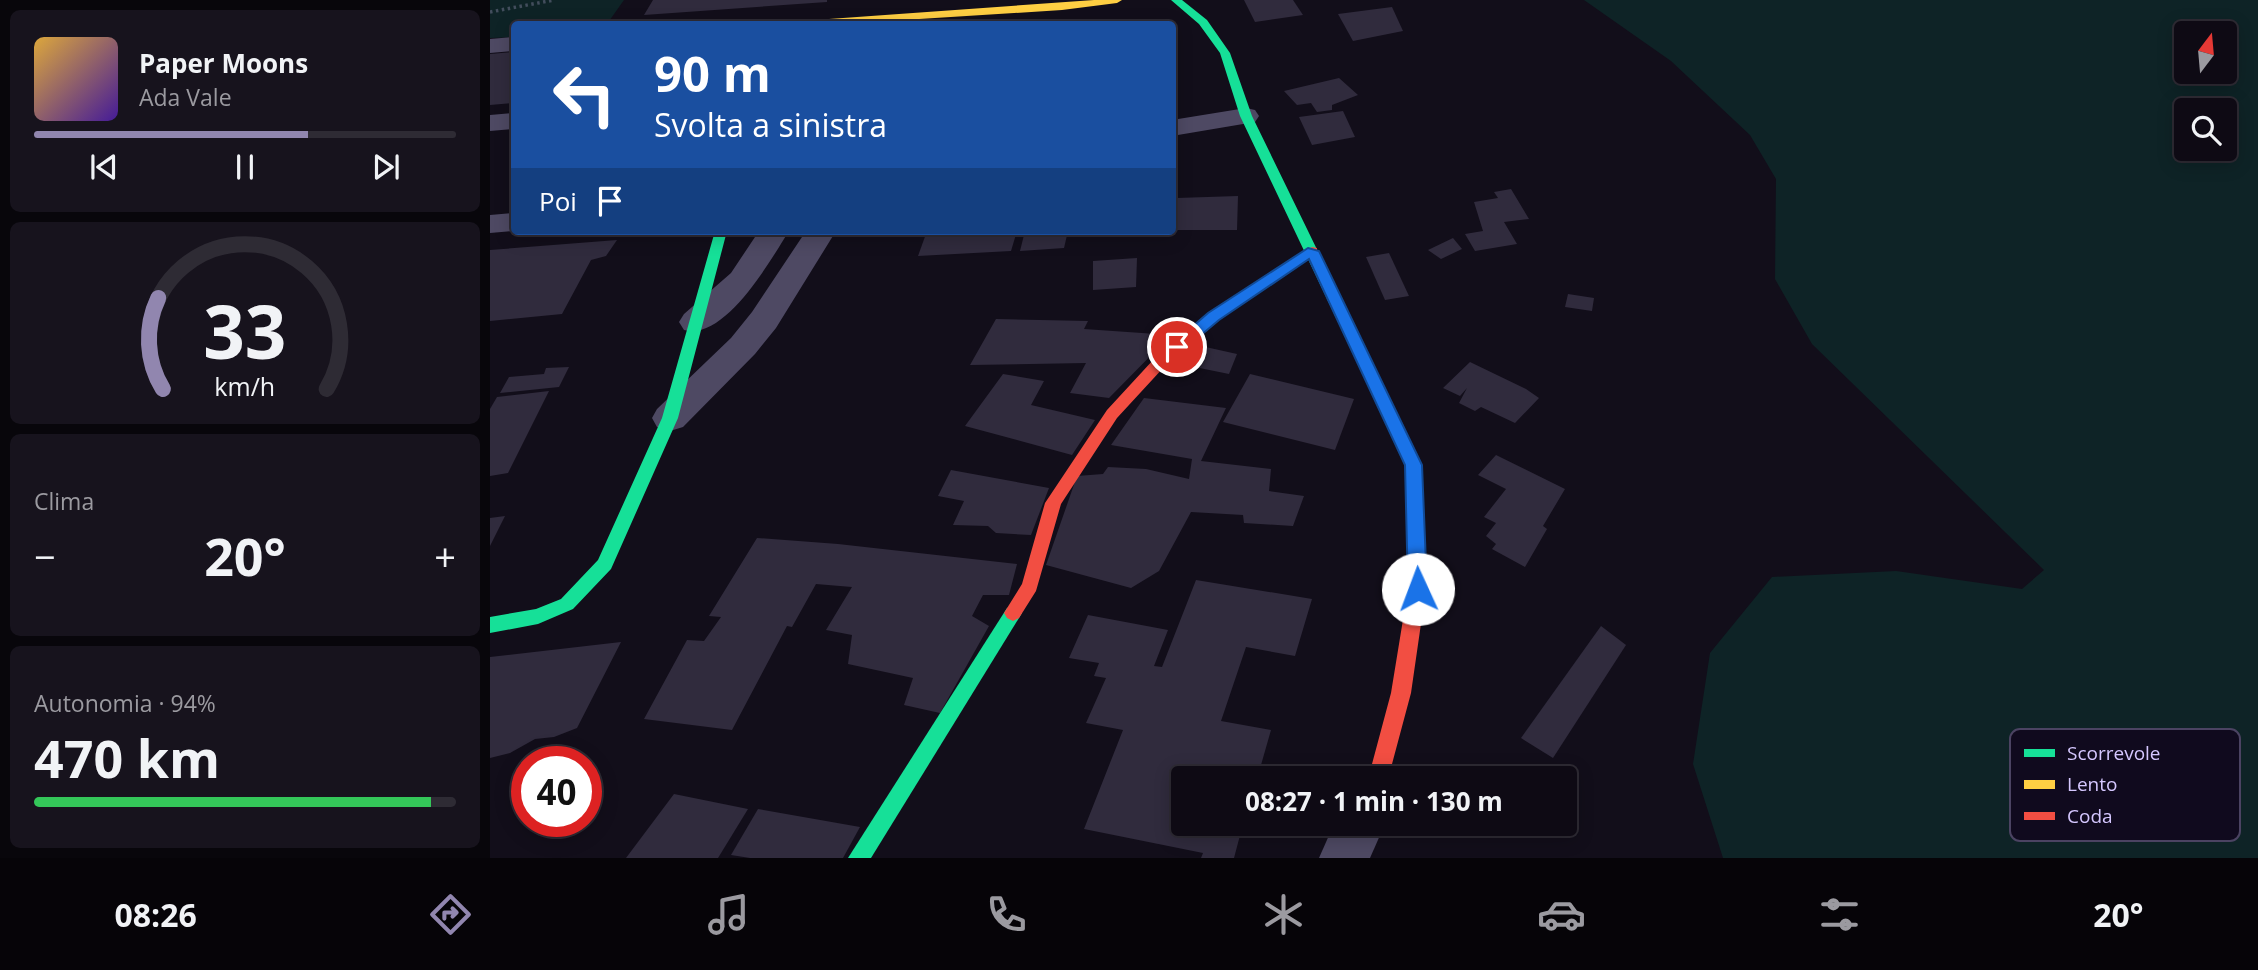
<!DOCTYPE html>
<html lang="it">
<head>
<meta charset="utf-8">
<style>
	:root { --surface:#0e0a14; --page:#17131d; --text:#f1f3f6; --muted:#9b9aa0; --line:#2e2b34; --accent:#9186af }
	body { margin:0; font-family:"Open Sans",sans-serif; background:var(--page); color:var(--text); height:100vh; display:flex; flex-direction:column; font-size:26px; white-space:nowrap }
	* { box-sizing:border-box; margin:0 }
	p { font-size:23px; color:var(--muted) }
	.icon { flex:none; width:38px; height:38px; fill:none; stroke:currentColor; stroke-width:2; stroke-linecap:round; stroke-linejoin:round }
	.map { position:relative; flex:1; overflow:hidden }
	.panel { display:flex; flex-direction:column; gap:10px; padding:10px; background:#08060b; width:490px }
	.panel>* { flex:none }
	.guide { position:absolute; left:21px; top:21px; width:665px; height:214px; border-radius:7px; box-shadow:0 4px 18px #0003,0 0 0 2px var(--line); background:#1a4fa0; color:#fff; overflow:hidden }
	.needle { width:46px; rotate:16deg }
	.tools { position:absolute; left:1684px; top:21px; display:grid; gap:14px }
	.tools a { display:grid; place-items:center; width:63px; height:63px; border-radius:7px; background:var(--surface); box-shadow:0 4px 18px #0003,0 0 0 2px var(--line); font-size:35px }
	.speed { position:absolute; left:21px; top:746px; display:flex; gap:14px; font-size:35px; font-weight:700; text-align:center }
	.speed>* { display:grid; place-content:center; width:91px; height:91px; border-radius:50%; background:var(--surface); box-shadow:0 4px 18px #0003,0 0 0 2px var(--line); line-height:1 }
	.speed .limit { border:10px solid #d22; background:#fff; color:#111 }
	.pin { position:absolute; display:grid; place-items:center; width:60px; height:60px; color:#fff; margin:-30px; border:4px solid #fff; border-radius:50%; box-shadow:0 2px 7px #0007 }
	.me { position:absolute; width:77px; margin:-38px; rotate:358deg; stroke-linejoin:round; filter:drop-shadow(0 0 5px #0008) }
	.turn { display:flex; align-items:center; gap:24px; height:147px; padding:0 28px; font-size:32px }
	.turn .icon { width:91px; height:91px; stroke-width:2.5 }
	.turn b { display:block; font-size:49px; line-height:60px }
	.then { display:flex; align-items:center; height:66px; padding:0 28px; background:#0003; gap:14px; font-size:26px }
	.big { font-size:52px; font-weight:700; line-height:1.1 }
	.panel .card { flex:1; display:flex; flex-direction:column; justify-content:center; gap:10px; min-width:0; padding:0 24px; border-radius:10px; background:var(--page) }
	.panel .dial { align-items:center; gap:0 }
	.dial svg { height:182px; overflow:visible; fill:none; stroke:var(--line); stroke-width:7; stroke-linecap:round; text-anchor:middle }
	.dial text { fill:var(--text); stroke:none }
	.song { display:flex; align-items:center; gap:21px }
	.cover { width:84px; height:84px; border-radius:10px; background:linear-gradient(135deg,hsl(40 70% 55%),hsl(260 70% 35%)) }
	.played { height:7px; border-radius:4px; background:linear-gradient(90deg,var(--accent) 65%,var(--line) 65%) }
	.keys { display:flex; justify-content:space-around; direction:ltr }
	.heat { display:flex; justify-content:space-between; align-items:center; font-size:38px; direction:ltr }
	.charge { height:10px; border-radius:5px; background:linear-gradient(90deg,#34c759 94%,var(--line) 0) }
	.trip { position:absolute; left:681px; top:766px; width:406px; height:70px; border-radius:7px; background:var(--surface); box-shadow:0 4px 18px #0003,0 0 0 2px var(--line); font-weight:700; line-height:70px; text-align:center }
	.tabs { display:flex; height:112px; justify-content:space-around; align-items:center; background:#060408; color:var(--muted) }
	.tabs .icon { width:49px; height:49px }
	.tabs .active { color:var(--accent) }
	.tabs b { font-size:32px; color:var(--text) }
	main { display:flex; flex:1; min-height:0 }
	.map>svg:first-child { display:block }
</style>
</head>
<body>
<main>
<section class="panel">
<div class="card">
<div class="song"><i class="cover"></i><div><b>Paper Moons</b><p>Ada Vale</p></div></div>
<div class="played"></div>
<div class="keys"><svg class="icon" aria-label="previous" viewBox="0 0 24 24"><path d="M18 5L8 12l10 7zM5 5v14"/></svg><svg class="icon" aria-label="pause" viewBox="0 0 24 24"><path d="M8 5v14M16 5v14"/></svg><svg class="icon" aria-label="next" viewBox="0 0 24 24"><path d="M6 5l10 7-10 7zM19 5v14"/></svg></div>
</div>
<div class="card dial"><svg viewBox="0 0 100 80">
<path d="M14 69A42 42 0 1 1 86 69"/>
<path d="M14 69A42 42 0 0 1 12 29" stroke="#9186af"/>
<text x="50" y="56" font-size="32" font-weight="700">33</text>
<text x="50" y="72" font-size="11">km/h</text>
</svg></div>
<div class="card"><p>Clima</p>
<div class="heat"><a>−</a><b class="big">20°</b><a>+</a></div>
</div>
<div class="card"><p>Autonomia · 94%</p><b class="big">470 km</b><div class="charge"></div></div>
</section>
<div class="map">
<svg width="1768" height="858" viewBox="0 0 1768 858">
	<rect width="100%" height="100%" fill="#120e1a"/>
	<!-- green -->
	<g fill="#0e2326" fill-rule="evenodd">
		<path d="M0 0H134L117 24H24V37L0 38Z"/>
		<path d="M1094 0H1768V858H1233L1203 764 1220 653 1282 577 1406 571 1532 589 1554 570 1322 344 1285 279 1286 179 1260 135 1181 61ZM1696 33H1734V72H1696ZM1696 110H1734V149H1696Z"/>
	</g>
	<!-- building -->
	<g fill="#302b3d">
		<path d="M163 0H337V2L154 15Z"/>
		<path d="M754 0H803L813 15 765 22Z"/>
		<path d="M902 7 913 31 863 41 848 14Z"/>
		<path d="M608 19V24H548V22Z"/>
		<path d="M24 52V103L0 105V54Z"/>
		<path d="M849 78 868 95 842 105V110L827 112 821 103 807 105 794 91Z"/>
		<path d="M853 111 865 137 822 145 809 117Z"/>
		<path d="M1021 189 1039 219 1014 222 1027 244 985 251 975 234 993 231 984 202 1008 198 1004 192Z"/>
		<path d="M748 196 747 230H682V209H685L687 198Z"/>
		<path d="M437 231H527L521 251 428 256Z"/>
		<path d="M535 231H578L574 248 530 251Z"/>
		<path d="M963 238 972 249 951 259 938 250Z"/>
		<path d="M127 240 116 256 101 260 72 314 0 321V250Z"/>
		<path d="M899 253 919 296 895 300 876 257Z"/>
		<path d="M647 258 646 287 603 290V261Z"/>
		<path d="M1078 294 1104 298 1102 311 1075 307Z"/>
		<path d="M506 319 598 321 594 329 681 335 619 398 580 393 596 363 480 365Z"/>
		<path d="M711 346 747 354 739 374 690 364Z"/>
		<path d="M980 362 1036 389 1049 398 1025 423 991 407 985 411 969 403 977 388 970 396 953 388Z"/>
		<path d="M79 367 69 387 10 393 19 377 54 374 56 368Z"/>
		<path d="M513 374 554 381 541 405 605 420 582 455 475 426Z"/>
		<path d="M760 374 864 399 845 450 733 422Z"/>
		<path d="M59 391 18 473 0 476V409L7 397Z"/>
		<path d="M654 398 736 408 711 461 781 469 779 491 814 496 803 526 754 523 753 515 701 512 669 571 641 588 556 565 587 476 613 474 618 467 656 469 699 479 702 459 621 445Z"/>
		<path d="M1006 455 1075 489 1053 526 1057 529 1035 567 1002 549 1006 544 996 536 1006 523 994 517 1016 489 988 475Z"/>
		<path d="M461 470 559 488 541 535 506 533 498 526 463 525 474 501 448 496Z"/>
		<path d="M15 516 0 546V518Z"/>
		<path d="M267 538 348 544 527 564 519 595H493L482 616 499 626 450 713 414 705 423 678 358 664 362 635 336 630 362 587 326 584 302 627 297 626 242 730 154 719 197 640 214 641 231 617 219 616Z"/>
		<path d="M706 580 822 599 805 656 756 647 731 721 781 730 767 779H693V824H753L744 858H711L713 853 594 829 633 730 596 723 616 678 604 676 609 663 579 658 598 615 678 630 664 666 672 667Z"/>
		<path d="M1111 626 1136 645 1063 758 1031 738Z"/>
		<path d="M131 642 87 728 64 737 45 739 20 753 0 758V657Z"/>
		<path d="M184 794 258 809 228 858H136Z"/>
		<path d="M268 809 370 827 353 858H260L241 855Z"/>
	</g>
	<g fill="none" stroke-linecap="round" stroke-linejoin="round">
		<!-- path -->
		<path stroke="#424d5c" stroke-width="3.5" stroke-dasharray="2.5 3.5" stroke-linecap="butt" d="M0 12 64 0"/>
		<!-- street -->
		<g fill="#4e4963" fill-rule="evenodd">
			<path d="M24 37V51L0 53V39Z"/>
			<path d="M756 108 765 110 769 116 765 122 682 136V120Z"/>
			<path d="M24 113V129L0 131V115Z"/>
			<path d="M24 213V231L0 233V215Z"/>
			<path d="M269 231H299C280 261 235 341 194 330L189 322 194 314 241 273Z"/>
			<path d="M316 231H346L286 328 265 354 193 427 180 431 167 427 162 418 167 409 241 338 262 312Z"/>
			<path d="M844 824H895L880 858H829Z"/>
		</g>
		<!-- fast -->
		<g fill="#16e098" fill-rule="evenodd">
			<path d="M681 0H692L717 20 740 53 762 116 932 465 933 489 931 493H919L916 465 750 116 730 53 709 24Z"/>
			<path d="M225 231H237L188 418 121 569 83 609 48 624 0 633V617L46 609 71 599 108 560 172 418Z"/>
			<path d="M523 605 529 608 532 613 529 618 381 858H358L517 608Z"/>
		</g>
		<!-- slow -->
		<path fill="#ffcf43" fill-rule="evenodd" d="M604 0H632L627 3 572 10 350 24H306L311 21Z"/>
		<!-- jam -->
		<g fill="#f24e42" fill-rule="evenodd">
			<path d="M822 247 827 248V254L728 319 674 367 627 418 571 504 546 591 529 618 523 621 517 618 514 613 532 584 555 503 617 410 664 359 718 313Z"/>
			<path d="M925 483 931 485 933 489 936 589 921 693 898 779H878L901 693 918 589 917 489 919 485Z"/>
		</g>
	</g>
	<!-- route -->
	<path fill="#1a73e8" stroke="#114b97" stroke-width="2" d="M818 248 829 251 932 465 937 589 928 597 918 589 915 465 819 259 729 320 692 351H682L679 347 718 313Z"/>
	<!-- legend -->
	<rect x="1520" y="729" width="230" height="112" rx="10" fill="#100a1e" stroke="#4b4362" stroke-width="2"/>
	<rect x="1534" y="749" width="31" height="8" fill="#16e098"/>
	<rect x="1534" y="780" width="31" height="9" fill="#ffcf43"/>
	<rect x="1534" y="812" width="31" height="8" fill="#f24e42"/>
	<g font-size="19" fill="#d5c7ff">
		<text x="1577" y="760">Scorrevole</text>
		<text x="1577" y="791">Lento</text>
		<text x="1577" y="823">Coda</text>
	</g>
</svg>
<div class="tools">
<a><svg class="needle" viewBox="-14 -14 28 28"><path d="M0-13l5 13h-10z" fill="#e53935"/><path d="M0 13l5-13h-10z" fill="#9b9aa0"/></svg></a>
<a><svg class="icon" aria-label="search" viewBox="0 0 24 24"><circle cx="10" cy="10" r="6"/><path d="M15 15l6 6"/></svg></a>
</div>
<div class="speed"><div class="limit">40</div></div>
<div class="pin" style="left:687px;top:347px;background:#d93025"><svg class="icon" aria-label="arrive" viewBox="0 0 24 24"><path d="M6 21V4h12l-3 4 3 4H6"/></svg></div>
<svg class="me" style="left:928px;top:589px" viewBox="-20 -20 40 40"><circle r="19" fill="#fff"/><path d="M0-13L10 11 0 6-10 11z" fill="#1a73e8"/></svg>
<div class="trip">08:27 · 1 min · 130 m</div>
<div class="guide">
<div class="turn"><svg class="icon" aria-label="left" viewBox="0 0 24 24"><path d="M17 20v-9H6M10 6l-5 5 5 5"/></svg><div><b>90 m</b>Svolta a sinistra</div></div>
<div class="then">Poi<svg class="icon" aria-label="arrive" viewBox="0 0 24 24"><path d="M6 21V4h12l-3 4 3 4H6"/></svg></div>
</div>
</div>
</main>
<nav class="tabs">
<b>08:26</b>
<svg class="icon active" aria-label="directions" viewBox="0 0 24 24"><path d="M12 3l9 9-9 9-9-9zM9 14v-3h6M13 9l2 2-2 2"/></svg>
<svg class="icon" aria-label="music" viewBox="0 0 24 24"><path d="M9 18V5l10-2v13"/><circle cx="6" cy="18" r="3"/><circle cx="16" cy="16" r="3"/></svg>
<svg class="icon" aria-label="phone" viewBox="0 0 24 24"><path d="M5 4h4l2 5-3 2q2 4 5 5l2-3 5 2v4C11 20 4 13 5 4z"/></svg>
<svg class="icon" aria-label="climate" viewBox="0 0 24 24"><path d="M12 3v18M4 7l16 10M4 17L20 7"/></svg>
<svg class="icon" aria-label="car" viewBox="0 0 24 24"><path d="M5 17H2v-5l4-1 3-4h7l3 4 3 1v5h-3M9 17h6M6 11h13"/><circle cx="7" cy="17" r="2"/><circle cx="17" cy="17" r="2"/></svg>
<svg class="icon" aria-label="filters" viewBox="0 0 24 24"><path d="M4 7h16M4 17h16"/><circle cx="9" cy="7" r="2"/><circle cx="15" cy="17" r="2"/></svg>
<b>20°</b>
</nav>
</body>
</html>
